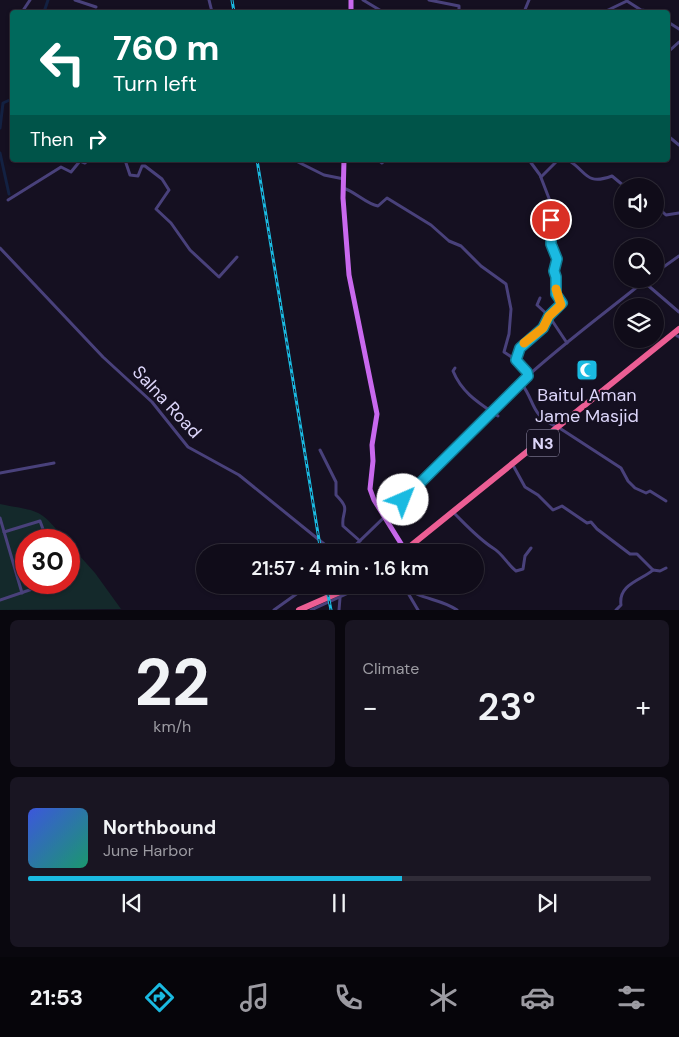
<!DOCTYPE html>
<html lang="en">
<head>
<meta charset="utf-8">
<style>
	:root { --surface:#100c19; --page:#191522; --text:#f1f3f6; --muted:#9c9ba2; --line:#302c38; --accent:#1abae1 }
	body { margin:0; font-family:"DM Sans",sans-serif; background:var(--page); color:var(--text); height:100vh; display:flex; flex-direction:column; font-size:19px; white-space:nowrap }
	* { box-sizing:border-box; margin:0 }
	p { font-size:16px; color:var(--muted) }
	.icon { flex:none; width:28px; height:28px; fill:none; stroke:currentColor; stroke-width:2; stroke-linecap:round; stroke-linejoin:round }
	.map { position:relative; height:610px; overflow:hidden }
	.side { display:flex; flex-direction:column; gap:10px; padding:10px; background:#09070e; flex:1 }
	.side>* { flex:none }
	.hud { position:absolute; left:10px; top:10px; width:660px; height:152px; border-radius:5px; box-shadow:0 1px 4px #0004,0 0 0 1px var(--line); background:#00695c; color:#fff; overflow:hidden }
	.tools { position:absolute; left:614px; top:178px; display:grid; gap:10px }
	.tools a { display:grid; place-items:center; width:50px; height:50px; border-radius:50%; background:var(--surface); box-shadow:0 1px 4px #0004,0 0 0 1px var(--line); font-size:25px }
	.speed { position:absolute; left:15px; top:529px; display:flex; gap:10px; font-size:25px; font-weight:700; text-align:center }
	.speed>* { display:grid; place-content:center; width:65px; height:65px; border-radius:50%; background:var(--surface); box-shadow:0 1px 4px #0004,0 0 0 1px var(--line); line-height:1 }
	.speed .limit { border:8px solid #d22; background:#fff; color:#111 }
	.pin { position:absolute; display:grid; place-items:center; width:42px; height:42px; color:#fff; margin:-21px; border:2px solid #fff; border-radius:50%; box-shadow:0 1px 5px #0007 }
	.me { position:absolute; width:55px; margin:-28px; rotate:44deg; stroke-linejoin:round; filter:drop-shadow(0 0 4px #0008) }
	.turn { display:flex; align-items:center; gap:18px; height:105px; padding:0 20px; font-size:22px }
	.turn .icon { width:65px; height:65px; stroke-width:2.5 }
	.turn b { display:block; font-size:35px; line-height:42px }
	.then { display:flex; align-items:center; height:48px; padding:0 20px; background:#0003; gap:10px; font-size:19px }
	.big { font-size:38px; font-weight:600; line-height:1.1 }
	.side .card { flex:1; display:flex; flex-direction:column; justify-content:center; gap:8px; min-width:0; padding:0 18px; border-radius:8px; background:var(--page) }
	.side .dial { align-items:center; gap:0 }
	.dial b { font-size:65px; line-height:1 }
	.song { display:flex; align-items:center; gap:15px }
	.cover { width:60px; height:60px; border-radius:8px; background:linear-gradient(135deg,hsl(230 70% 55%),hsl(160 70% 35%)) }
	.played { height:5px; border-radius:2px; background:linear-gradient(90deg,var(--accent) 60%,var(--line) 60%) }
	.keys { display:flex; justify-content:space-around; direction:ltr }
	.heat { display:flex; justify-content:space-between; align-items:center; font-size:28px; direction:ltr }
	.side .tiles { flex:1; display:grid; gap:10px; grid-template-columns:1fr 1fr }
	.card:last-child { grid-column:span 2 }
	.trip { position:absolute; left:196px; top:544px; width:288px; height:50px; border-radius:25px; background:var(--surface); box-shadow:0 1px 4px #0004,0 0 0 1px var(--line); font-weight:600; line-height:50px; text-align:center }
	.dock { display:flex; height:80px; justify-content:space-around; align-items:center; background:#06050a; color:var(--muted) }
	.dock .icon { width:35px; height:35px }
	.dock .on { color:var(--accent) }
	.dock b { font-size:22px; color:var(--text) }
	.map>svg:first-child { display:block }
</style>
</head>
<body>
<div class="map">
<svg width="679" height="610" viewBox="0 0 679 610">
	<rect width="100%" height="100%" fill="#151021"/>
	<!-- green -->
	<path fill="#14292b" d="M0 504C39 512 39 507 65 540H26V582H69V544L95 573 121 609 0 610Z"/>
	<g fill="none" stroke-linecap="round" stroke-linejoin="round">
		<!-- river -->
		<g stroke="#132142" stroke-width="3">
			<path d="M44 12 48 0"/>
			<path d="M0 128 3 103 12 99"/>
			<path d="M0 153 9 194"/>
		</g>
		<!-- minor -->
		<g stroke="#49417b" stroke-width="3">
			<path d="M75 0 96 7"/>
			<path d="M209 0 212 12"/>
			<path d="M363 0 383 12"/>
			<path d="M429 0 459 6V12"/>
			<path d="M22 12 30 0"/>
			<path d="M524 12 529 0"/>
			<path d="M604 12 627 1 641 10 656 12"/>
			<path d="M668 22 679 29"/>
			<path d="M668 52 679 42"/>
			<path d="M668 136 679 145"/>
			<path d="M125 160 130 175 138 176 142 166H145L162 179 169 190 156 209 171 223 190 250 219 277 237 257"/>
			<path d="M294 160 324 175 344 179"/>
			<path d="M378 160 382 163 385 160"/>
			<path d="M568 160C587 171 585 186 612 176L624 186"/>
			<path d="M541 177 558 160"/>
			<path d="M343 188C356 192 366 204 378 206L387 198 431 225 449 241 461 246 481 266 506 284 511 309 509 334 504 352 516 360"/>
			<path d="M8 200 61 167 71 172 80 161 85 163 88 160"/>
			<path d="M655 205 666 215 679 213"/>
			<path d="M636 226 643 219"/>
			<path d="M0 248 103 357 152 402 188 447 239 475 334 552"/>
			<path d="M655 273 679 256"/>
			<path d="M644 282 679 312"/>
			<path d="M540 298 537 305 549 316 567 343"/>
			<path d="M677 336 679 337"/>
			<path d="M455 368 453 371C462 393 479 403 498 416"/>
			<path d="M528 375 516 360 520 348 543 328 562 303 556 294 554 267 557 259 551 244 550 201 540 175 529 160"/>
			<path d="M521 383C536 402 529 414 557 427"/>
			<path d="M561 429 621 468 628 481 635 488 646 493 650 491 666 501"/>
			<path d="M320 450 336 482V495C352 511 341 510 343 526L360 541"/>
			<path d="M514 467 525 487 538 495 553 510 562 506 587 523 591 522 597 529 630 554H637L653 570"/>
			<path d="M0 473 54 463"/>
			<path d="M455 514C468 527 479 539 493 548 502 553 508 565 516 571L523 569 525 556 531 548"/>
			<path d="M0 518 22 593"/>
			<path d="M4 532 40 521 47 540"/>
			<path d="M348 552C407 497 462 437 521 382 561 345 605 313 647 279"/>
			<path d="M403 585C419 600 440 598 457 610"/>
			<path d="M405 588 418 610"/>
			<path d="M0 600 50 583"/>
			<path d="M274 610 309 585"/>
			<path d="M311 610 366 585"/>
			<path d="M339 610 340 598"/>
			<path d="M616 610 621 605C618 584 642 580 653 570L660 571 666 568"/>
		</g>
		<!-- major -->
		<g stroke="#c969ee" stroke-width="5">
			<path d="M351 0V12"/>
			<path d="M344 160 343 198 349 275 377 414 372 445 373 461 370 489 374 500 405 550"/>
		</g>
		<!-- highway -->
		<g stroke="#ec5e94" stroke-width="6">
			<path d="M403 552 679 329"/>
			<path d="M299 610 356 585"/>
		</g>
		<!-- rail casing -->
		<g stroke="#1abae1" stroke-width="3">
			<g id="rail">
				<path d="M232 0 234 12"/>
				<path d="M257 160 321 552"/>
				<path d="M326 585 331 610"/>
			</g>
		</g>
		<!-- rail -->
		<use href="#rail" stroke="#151021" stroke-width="1" stroke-dasharray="4" stroke-linecap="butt"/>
	</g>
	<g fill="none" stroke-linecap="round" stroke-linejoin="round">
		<!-- route casing -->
		<g stroke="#117992" stroke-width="12">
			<path id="route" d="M403 500 528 376 527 372 516 360 520 348 543 328 549 316 562 303 556 294V277L554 271 557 259 551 244V220"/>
		</g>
		<!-- route -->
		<use href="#route" stroke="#1abae1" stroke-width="9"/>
		<!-- slow -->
		<path stroke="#f59e0b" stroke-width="9" d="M524 343 543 328 549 316 561 305 556 289"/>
	</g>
	<!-- icons -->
	<defs>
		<g id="mosque-square" transform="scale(1.125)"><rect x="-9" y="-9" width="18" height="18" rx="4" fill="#1abae1" stroke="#151021"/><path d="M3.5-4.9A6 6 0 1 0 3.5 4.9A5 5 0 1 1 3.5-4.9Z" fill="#fff"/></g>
	</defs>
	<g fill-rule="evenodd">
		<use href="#mosque-square" x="587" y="370"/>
	</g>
	<g text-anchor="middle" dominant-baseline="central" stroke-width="4.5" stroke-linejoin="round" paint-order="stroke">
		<!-- shield labels -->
		<rect fill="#151021" stroke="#a19bb9" stroke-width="1" x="527" y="429.5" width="32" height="27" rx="4"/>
		<g font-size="16" font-weight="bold" fill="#ddd6fa">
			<text x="543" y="443">N3</text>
		</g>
		<!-- poi labels -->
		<g font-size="18" fill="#ddd6fa" stroke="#151021">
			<text x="587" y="395">Baitul Aman<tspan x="587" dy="21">Jame Masjid</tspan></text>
		</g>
		<!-- street labels -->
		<g font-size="18" fill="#ddd6fa" stroke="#151021">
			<text transform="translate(167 402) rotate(47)">Salna Road</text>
		</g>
	</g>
</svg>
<div class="tools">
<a><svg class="icon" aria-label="sound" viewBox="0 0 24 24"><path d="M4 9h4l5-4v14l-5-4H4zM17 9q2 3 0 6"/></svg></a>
<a><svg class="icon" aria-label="search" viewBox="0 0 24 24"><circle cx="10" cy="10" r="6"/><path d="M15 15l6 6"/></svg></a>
<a><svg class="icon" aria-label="layers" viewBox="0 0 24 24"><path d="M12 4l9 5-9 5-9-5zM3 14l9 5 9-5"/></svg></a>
</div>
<div class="speed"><div class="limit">30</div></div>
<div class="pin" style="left:551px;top:220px;background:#d93025"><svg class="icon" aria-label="arrive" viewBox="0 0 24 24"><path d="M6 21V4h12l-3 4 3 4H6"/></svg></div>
<svg class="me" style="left:403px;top:500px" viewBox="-20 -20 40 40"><circle r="19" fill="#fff"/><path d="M0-13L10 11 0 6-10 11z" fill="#1abae1"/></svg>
<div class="trip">21:57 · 4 min · 1.6 km</div>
<div class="hud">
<div class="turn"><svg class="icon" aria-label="left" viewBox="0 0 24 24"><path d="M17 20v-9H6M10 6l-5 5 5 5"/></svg><div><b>760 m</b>Turn left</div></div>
<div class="then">Then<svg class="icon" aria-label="right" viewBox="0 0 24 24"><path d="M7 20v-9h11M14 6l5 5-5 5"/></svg></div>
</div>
</div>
<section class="side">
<div class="tiles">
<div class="card dial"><b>22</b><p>km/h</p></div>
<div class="card"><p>Climate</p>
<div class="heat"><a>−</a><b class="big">23°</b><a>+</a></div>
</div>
<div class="card">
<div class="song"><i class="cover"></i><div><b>Northbound</b><p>June Harbor</p></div></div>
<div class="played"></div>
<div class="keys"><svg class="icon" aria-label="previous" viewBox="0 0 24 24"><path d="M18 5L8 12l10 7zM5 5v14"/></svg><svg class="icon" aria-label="pause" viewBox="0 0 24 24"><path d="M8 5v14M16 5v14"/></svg><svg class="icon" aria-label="next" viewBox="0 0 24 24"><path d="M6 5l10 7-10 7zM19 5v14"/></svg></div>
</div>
</div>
</section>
<nav class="dock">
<b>21:53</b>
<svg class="icon on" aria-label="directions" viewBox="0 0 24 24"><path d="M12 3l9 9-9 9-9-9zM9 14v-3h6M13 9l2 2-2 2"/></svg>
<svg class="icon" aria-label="music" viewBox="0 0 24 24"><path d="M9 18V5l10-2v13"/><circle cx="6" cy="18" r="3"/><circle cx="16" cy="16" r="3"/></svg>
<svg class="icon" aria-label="phone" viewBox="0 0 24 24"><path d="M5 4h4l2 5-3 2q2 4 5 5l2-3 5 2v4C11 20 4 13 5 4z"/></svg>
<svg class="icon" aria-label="climate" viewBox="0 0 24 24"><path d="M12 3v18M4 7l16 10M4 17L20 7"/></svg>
<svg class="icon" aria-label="car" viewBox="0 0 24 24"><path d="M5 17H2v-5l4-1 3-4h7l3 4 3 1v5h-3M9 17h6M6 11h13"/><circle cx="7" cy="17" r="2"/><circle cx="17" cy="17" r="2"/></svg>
<svg class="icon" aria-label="filters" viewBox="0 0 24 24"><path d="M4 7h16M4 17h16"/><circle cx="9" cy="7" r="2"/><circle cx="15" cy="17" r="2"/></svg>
</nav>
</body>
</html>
